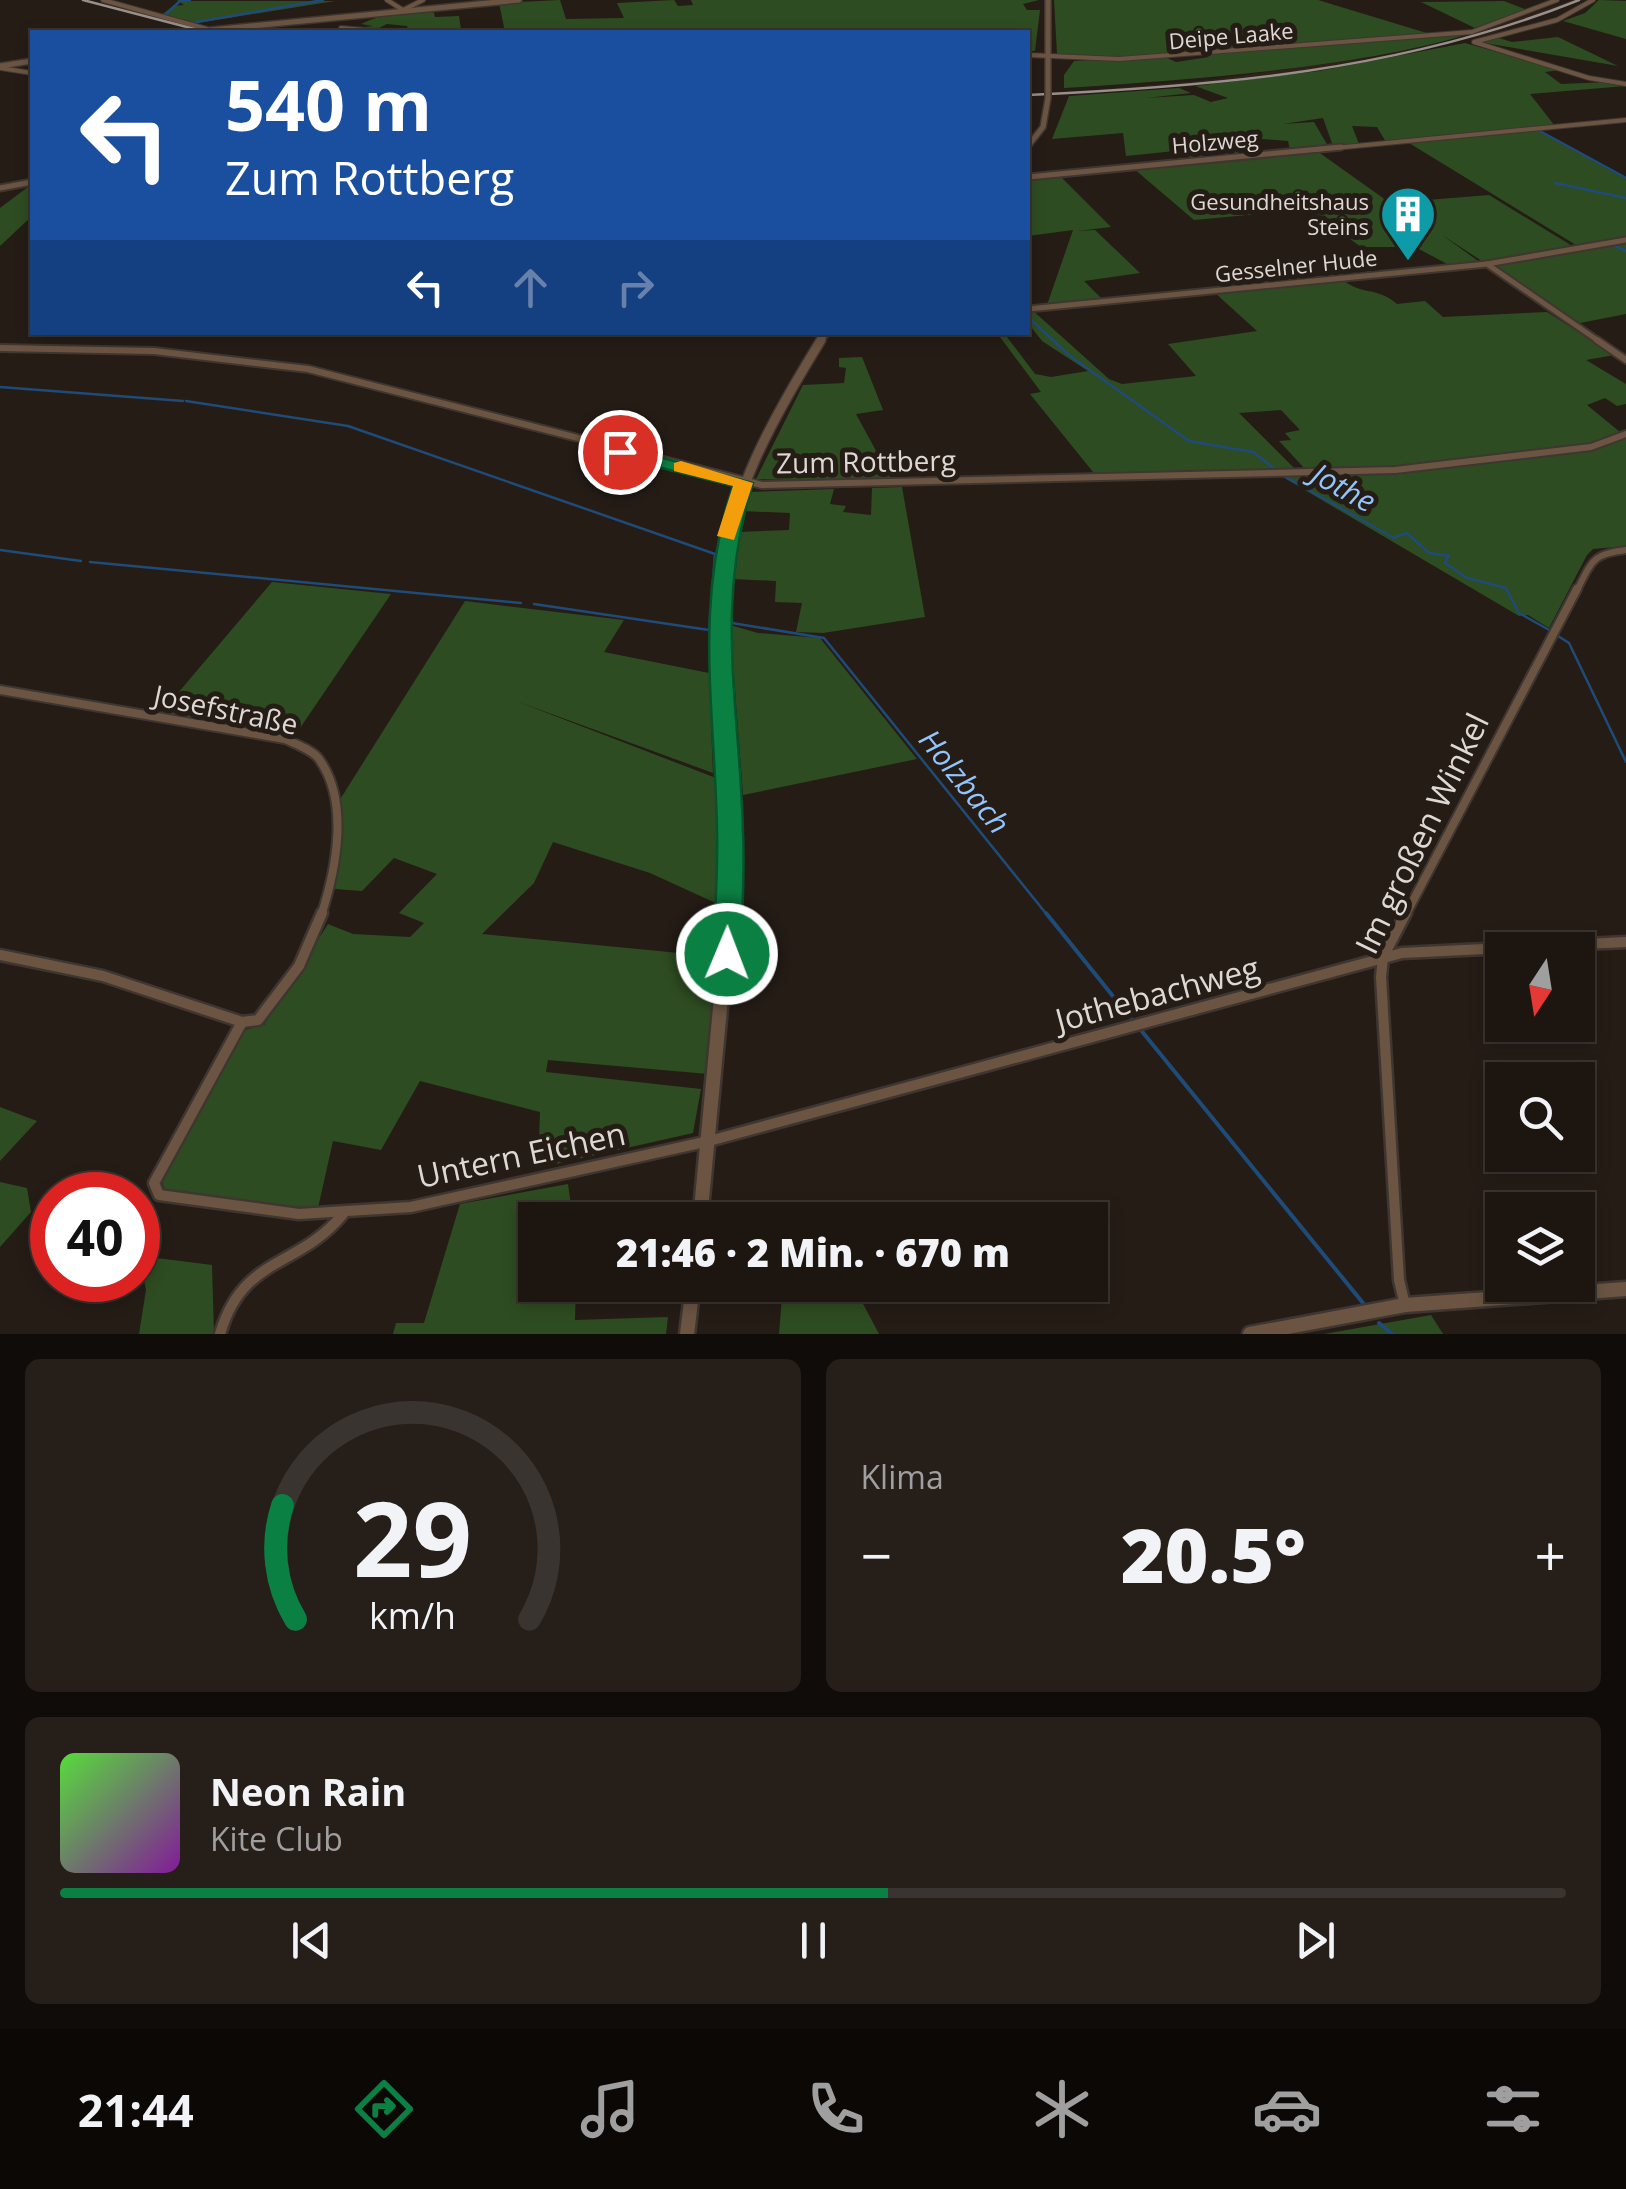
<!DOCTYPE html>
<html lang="de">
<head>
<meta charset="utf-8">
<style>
	:root { --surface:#1c1510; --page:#251e19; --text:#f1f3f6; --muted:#a09f9f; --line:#3a3430; --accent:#0b8043 }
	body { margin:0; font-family:"Open Sans",sans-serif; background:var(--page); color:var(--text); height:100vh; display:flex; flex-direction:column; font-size:38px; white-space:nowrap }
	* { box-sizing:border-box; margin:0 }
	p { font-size:32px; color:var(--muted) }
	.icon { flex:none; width:55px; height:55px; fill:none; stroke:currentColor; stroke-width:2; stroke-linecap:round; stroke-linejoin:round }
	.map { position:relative; height:1334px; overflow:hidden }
	.sheet { display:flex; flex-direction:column; gap:25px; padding:25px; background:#0f0c09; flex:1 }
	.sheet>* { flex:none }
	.top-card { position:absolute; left:30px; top:30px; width:1000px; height:305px; border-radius:0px; box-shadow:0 5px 15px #0003,0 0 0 2px var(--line); background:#1a4fa0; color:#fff; overflow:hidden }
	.needle { width:65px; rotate:192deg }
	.tools { position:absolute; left:1485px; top:932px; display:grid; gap:20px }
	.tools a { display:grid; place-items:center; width:110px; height:110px; border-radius:0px; background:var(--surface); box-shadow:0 5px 15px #0003,0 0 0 2px var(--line); font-size:50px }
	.speed { position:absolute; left:30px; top:1172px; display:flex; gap:20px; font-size:50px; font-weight:700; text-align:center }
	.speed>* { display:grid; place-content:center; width:130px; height:130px; border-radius:50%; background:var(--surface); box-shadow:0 5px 15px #0003,0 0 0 2px var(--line); line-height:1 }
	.speed .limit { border:15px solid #d22; background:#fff; color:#111 }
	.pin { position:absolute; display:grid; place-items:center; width:85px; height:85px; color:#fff; margin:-42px; border:5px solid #fff; border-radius:50%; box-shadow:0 2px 10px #0007 }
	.me { position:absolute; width:110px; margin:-55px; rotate:1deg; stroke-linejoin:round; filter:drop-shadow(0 0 8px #0008) }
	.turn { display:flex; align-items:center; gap:35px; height:210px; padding:0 30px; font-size:45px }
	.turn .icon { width:130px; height:130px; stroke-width:2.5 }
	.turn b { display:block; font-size:70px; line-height:85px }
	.lanes { display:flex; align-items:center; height:95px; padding:0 30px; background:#0003; justify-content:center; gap:50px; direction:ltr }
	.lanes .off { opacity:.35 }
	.big { font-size:75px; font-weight:800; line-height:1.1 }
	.sheet .card { flex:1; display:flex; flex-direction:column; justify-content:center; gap:15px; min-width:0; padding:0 35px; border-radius:15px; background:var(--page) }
	.sheet .dial { align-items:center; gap:0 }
	.dial svg { height:260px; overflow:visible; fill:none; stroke:var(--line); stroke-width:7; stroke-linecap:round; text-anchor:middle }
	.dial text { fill:var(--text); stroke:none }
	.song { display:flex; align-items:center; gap:30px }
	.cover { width:120px; height:120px; border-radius:15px; background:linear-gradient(135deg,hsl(110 70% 55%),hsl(290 70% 35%)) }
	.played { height:10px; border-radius:5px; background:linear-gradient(90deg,var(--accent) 55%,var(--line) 55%) }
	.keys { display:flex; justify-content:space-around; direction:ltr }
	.heat { display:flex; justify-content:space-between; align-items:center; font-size:55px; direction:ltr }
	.sheet .tiles { flex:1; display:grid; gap:25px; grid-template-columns:1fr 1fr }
	.card:last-child { grid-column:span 2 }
	.trip { position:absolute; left:518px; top:1202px; width:590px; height:100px; border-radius:0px; background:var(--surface); box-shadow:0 5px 15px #0003,0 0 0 2px var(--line); font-weight:800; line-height:100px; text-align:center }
	.menu { display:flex; height:160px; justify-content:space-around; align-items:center; background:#0b0806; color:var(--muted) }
	.menu .icon { width:70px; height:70px }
	.menu .selected { color:var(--accent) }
	.menu b { font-size:45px; color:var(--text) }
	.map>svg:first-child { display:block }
</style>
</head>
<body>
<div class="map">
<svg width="1626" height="1334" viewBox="0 0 1626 1334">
	<rect width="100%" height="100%" fill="#251c16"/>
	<!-- built -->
	<path fill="#302218" d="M1572 0H1584L1491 34 1365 62 1205 84 1028 96 1207 80 1370 58 1455 40Z"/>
	<!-- green -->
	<g fill="#2e4c21">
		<path d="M177 0H179L180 1H335L191 24 160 16 173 6 184 5Z"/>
		<path d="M560 0 566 19 624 18 617 3 674 0 678 6 693 5 691 0H1039L1023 4 1027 10H1040L1035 51H1028V32H505L499 3Z"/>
		<path d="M1054 0H1318L1430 34H1469C1356 68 1198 79 1064 88V75L1074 61 1163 56 1176 62 1209 57 1200 53 1109 57 1057 54Z"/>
		<path d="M1599 0 1626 1V39L1563 21 1585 13Z"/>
		<path d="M1504 1 1527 10 1475 28 1421 2Z"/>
		<path d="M433 9 435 17 459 16 461 30 409 32 407 26 387 24 373 31 383 32 343 29 373 26 361 24C384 13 407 11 433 9Z"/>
		<path d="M1492 36 1512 42 1558 37 1618 66 1479 42Z"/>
		<path d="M1465 43 1560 70 1545 72 1561 84 1608 82 1626 86 1530 94 1555 126 1386 142 1377 127 1352 126 1359 144 1333 146 1323 118 1283 124 1314 122 1328 146 1290 150 1288 141 1239 137 1243 155 1184 160 1185 150 1126 156 1123 133 1052 139 1069 96 1179 88 1191 93 1146 98 1194 95 1211 102 1228 98 1195 86 1319 71Z"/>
		<path d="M1535 129 1626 179V238L1576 245 1409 143Z"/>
		<path d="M1317 151 1390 203 1489 195 1574 247 1485 263 1442 235 1481 263 1451 266 1415 247H1361L1311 211 1345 206 1194 220 1133 168Z"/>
		<path d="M1059 175 1111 227 1077 231 1095 230 1140 273 1084 281 1103 300 1047 305 1073 230 1028 236V179Z"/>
		<path d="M32 184V216L0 246V208Z"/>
		<path d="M1626 242V314L1580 323 1492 266Z"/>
		<path d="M1342 279C1361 296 1377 286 1397 304L1425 301 1443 317 1547 312 1615 355 1586 360 1626 384V404L1617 406 1605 398 1587 405 1620 432 1587 444 1395 468 1306 470 1279 441 1291 440 1285 433 1300 430 1281 410 1239 413 1296 470 1097 477 1030 394 1041 392 997 333H1004L1035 374 1051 377 1088 371 1042 341 1028 323 1031 309 1109 379 1122 384 1196 376 1168 344 1257 331 1214 292Z"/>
		<path d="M862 357 883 410 856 414 893 482 756 479 803 385 844 383 846 368 839 367V358Z"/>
		<path d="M1626 437V546L1593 549 1587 555 1549 628 1528 615 1519 616 1281 476 1401 473 1596 449Z"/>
		<path d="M902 487 925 617 823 633 796 632 802 603 775 602 776 581 732 579 739 532 789 530 790 513 741 511 748 492 834 489 830 504 846 506 843 512 871 515 872 488Z"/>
		<path d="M272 582 391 594 296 734 161 713Z"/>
		<path d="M465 601 624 620 604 652 709 673 713 773 516 701 716 778 720 905 650 873 553 842 534 883 482 934 721 957 708 1074 548 1060 546 1072 701 1089 693 1133 538 1168 540 1112 420 1081 381 1150 333 1141 318 1208 262 1206 166 1192 162 1182 245 1030 264 1025 328 924 353 934 410 937 424 923 399 913 437 874 394 858 362 891 335 889 339 801Z"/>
		<path d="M730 625 758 633 820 638 917 759 743 795Z"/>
		<path d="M0 1107 37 1121 0 1161Z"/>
		<path d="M0 1182 27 1188 31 1212 0 1247Z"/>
		<path d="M568 1184 573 1220H535V1285H576L575 1320 668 1317 666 1334H393L396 1323H424L460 1204Z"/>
		<path d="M138 1250 157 1258 212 1265 214 1334H139L146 1290Z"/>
		<path d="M783 1285H853L879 1334H779Z"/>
		<path d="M1431 1315 1443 1334H1324Z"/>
	</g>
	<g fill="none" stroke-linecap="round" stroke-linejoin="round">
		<!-- stream-far1 -->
		<g stroke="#1f4b79" stroke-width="2.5">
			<path d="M163 17 180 1 190 0"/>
			<path d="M159 19 200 29"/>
			<path d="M191 23 323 0"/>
			<path d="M1538 130 1626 178"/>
			<path d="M1555 183 1626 198"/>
			<path d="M1613 245 1626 251"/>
			<path d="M1028 317 1070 356 1189 441 1253 452 1276 470"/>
			<path d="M0 387 183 401"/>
			<path d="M186 401 348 426 715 554 709 630 534 604"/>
			<path d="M1282 475 1394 538 1407 533 1429 553 1449 556 1445 563 1467 578 1506 588 1519 613 1551 631"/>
			<path d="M0 550 81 561"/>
			<path d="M90 562 521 603"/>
			<path d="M732 623 824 638 1048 916"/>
			<path d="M1558 636 1569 643 1626 762"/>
		</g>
		<!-- stream -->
		<g stroke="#1f4b79" stroke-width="4">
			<path d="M1046 913 1133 1021"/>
			<path d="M1140 1029 1363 1303"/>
			<path d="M1379 1323 1392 1334"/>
		</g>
		<!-- minor-far4 casing -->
		<g stroke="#3f3631" stroke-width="6">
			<g id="minor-far4">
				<path d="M103 0 207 29"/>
				<path d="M387 0 403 10 423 0"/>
				<path d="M1593 0 1557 20 1474 42 1589 78 1626 84"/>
				<path d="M341 28 389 32"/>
				<path d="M1028 55 1119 59 1472 32 1557 0"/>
				<path d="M0 68 32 73"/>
				<path d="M1314 150 1626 120"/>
			</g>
		</g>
		<!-- minor-far3 casing -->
		<g stroke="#3f3631" stroke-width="9">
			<g id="minor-far3">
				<path d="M1028 177 1341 147"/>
				<path d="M0 188 32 182"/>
				<path d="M1487 264 1600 342"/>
				<path d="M1028 309 1487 264 1626 240"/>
			</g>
		</g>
		<!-- minor-far2 casing -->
		<g stroke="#3f3631" stroke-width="10">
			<g id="minor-far2">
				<path d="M1597 340 1626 360"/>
				<path d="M0 348 154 351 308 369 762 485 1395 470 1591 447 1626 434"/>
				<path d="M1576 592C1592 562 1591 554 1626 550"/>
			</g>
		</g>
		<!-- minor-far1 casing -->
		<g stroke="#3f3631" stroke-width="12">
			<g id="minor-far1">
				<path d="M0 690 285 739C295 744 313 750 319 759 350 802 336 870 321 916"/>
				<path d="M1405 916 1577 589"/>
			</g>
		</g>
		<!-- minor casing -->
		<g stroke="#3f3631" stroke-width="15">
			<g id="minor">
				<path d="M0 955 103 976 242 1022 258 1020 299 966 322 913"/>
				<path d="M242 1022 154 1183 159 1195 299 1214 411 1207 709 1141 1402 953 1626 942"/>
				<path d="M1405 1305 1399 1280 1381 977 1383 957 1406 913"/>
				<path d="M220 1334C243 1255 298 1269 343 1214"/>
			</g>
		</g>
		<!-- tertiary-far4 casing -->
		<g stroke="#3f3631" stroke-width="8">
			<g id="tertiary-far4">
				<path d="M1048 0V90"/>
				<path d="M190 32 519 0"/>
				<path d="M0 66 32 61"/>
				<path d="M1028 146 1043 127 1048 98"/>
			</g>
		</g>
		<!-- tertiary-far3 casing -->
		<g stroke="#3f3631" stroke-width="10">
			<path id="tertiary-far3" d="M820 342 826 332"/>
		</g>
		<!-- tertiary-far2 casing -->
		<g stroke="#3f3631" stroke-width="12">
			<path id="tertiary-far2" d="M719 592C727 497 773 419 821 340"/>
		</g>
		<!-- tertiary-far1 casing -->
		<g stroke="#3f3631" stroke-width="16">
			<path id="tertiary-far1" d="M719 589C710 694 732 807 729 916"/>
		</g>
		<!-- tertiary casing -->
		<g stroke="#3f3631" stroke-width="19">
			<g id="tertiary">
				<path d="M700 1220 729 913"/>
				<path d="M687 1334 693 1285"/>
				<path d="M1250 1334 1405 1305 1626 1289"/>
			</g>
		</g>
		<!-- minor-far4 -->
		<use href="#minor-far4" stroke="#6b5542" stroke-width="4"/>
		<!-- minor-far3 -->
		<use href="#minor-far3" stroke="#6b5542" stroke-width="5"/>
		<!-- minor-far2 -->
		<use href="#minor-far2" stroke="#6b5542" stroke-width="6"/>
		<!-- minor-far1 -->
		<use href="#minor-far1" stroke="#6b5542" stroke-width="8"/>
		<!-- minor -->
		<use href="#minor" stroke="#6b5542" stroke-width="10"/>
		<!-- tertiary-far4 -->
		<use href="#tertiary-far4" stroke="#6b5542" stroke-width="5"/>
		<!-- tertiary-far3 -->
		<use href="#tertiary-far3" stroke="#6b5542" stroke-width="6"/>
		<!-- tertiary-far2 -->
		<use href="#tertiary-far2" stroke="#6b5542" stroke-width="9"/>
		<!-- tertiary-far1 -->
		<use href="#tertiary-far1" stroke="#6b5542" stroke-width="11"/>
		<!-- tertiary -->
		<use href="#tertiary" stroke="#6b5542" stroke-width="14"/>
		<!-- rail -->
		<g stroke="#968f8b" stroke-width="2.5">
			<path d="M83 0 206 32"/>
			<path d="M1028 95C1217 86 1402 71 1579 0"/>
		</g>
		<!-- tertiary-bridge casing -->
		<g stroke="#3f3631" stroke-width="8" stroke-linecap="butt">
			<path id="tertiary-bridge" d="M1048 90V98"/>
		</g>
		<!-- tertiary-bridge -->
		<use href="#tertiary-bridge" stroke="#6b5542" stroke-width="5"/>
	</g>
	<!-- route -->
	<path fill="#0b8043" stroke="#07532c" stroke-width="2.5" d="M620 446 753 483C714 606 740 708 743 832 745 872 742 914 741 954L737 962H717L713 954C715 913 718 872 717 831 715 709 693 605 733 486L614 456V448Z"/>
	<!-- slow -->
	<path fill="#f59e0b" d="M681 461 753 483 734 540 717 536 733 486 674 471V463Z"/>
	<!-- icons -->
	<defs>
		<g id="building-pin" transform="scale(2.875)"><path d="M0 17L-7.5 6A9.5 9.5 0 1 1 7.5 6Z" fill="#0f9aa8" stroke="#251c16"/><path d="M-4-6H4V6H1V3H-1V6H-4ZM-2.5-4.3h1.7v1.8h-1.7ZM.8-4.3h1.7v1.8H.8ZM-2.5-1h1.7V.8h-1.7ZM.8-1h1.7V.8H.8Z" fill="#fff"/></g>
	</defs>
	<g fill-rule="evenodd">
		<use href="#building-pin" x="1408" y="214"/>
	</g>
	<g text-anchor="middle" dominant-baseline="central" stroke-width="10" stroke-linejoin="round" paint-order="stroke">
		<!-- far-street labels -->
		<g font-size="22" fill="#ded8d4" stroke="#251c16">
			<text transform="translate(1231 35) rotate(-5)">Deipe Laake</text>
			<text transform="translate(1215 141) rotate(-5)">Holzweg</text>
			<text transform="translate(1296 265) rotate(-6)">Gesselner Hude</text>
		</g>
		<!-- far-poi labels -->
		<g font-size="22" fill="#ded8d4" stroke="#251c16" text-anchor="end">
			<text x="1369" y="201">Gesundheitshaus<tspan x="1369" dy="25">Steins</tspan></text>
		</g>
		<!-- street labels -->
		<g font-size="28" fill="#ded8d4" stroke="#251c16">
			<text transform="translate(866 461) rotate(-1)">Zum Rottberg</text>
			<text transform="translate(226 709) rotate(12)">Josefstraße</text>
		</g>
		<!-- water labels -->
		<g font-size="30" font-style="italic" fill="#92c4fd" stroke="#251c16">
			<text transform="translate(1344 487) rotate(29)">Jothe</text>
			<text transform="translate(965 781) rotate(51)">Holzbach</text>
		</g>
		<!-- near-street labels -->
		<g font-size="32" fill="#ded8d4" stroke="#251c16">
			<text transform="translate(1421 833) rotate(-64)">Im großen Winkel</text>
			<text transform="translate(1157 993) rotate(-15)">Jothebachweg</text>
			<text transform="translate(521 1154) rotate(-12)">Untern Eichen</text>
		</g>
	</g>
</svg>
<div class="tools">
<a><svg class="needle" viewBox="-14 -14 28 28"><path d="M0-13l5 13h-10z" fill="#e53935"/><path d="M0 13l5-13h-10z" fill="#a09f9f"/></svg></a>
<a><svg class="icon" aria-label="search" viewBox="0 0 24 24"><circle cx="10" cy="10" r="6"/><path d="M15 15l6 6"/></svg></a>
<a><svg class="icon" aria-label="layers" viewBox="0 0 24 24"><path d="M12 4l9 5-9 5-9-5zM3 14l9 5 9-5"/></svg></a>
</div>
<div class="speed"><div class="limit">40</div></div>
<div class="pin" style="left:620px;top:452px;background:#d93025"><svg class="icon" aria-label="arrive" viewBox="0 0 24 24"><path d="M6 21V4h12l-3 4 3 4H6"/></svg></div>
<svg class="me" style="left:727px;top:954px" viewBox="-20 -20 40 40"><circle r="17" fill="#0b8043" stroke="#fff" stroke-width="3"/><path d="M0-11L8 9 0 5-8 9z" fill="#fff"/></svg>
<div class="trip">21:46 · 2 Min. · 670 m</div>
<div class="top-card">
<div class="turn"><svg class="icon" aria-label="left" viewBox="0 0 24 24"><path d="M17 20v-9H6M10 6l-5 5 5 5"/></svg><div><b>540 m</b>Zum Rottberg</div></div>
<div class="lanes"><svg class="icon" aria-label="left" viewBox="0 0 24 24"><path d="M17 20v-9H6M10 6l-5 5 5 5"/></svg><svg class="icon off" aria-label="ahead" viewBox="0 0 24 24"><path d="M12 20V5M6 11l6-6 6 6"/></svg><svg class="icon off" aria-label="right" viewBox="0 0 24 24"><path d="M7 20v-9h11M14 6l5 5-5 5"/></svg></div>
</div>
</div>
<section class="sheet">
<div class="tiles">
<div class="card dial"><svg viewBox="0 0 100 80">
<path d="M14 69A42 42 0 1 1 86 69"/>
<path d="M14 69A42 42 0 0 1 10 34" stroke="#0b8043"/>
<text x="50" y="56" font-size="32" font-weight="700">29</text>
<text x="50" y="72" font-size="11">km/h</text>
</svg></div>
<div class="card"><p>Klima</p>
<div class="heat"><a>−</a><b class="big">20.5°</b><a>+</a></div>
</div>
<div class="card">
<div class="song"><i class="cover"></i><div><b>Neon Rain</b><p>Kite Club</p></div></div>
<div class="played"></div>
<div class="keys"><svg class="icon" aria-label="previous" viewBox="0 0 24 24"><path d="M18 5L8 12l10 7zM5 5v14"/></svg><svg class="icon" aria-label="pause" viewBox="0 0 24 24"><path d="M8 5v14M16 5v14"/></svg><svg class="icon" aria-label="next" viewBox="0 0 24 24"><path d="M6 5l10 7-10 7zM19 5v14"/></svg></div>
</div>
</div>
</section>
<nav class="menu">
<b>21:44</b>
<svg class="icon selected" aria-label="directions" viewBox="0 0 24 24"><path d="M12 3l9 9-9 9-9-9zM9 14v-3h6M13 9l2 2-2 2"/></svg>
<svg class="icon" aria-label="music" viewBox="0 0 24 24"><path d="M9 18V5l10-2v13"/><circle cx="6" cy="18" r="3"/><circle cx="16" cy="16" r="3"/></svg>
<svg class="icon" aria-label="phone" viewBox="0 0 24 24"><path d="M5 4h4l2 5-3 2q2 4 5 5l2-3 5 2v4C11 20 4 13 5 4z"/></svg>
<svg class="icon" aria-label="climate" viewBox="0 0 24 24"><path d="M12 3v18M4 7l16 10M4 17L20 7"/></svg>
<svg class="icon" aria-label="car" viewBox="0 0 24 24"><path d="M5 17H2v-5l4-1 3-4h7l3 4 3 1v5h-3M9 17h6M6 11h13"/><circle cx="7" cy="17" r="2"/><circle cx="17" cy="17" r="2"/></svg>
<svg class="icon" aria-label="filters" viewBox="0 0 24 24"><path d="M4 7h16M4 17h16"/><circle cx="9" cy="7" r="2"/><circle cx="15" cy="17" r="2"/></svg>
</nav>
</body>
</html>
